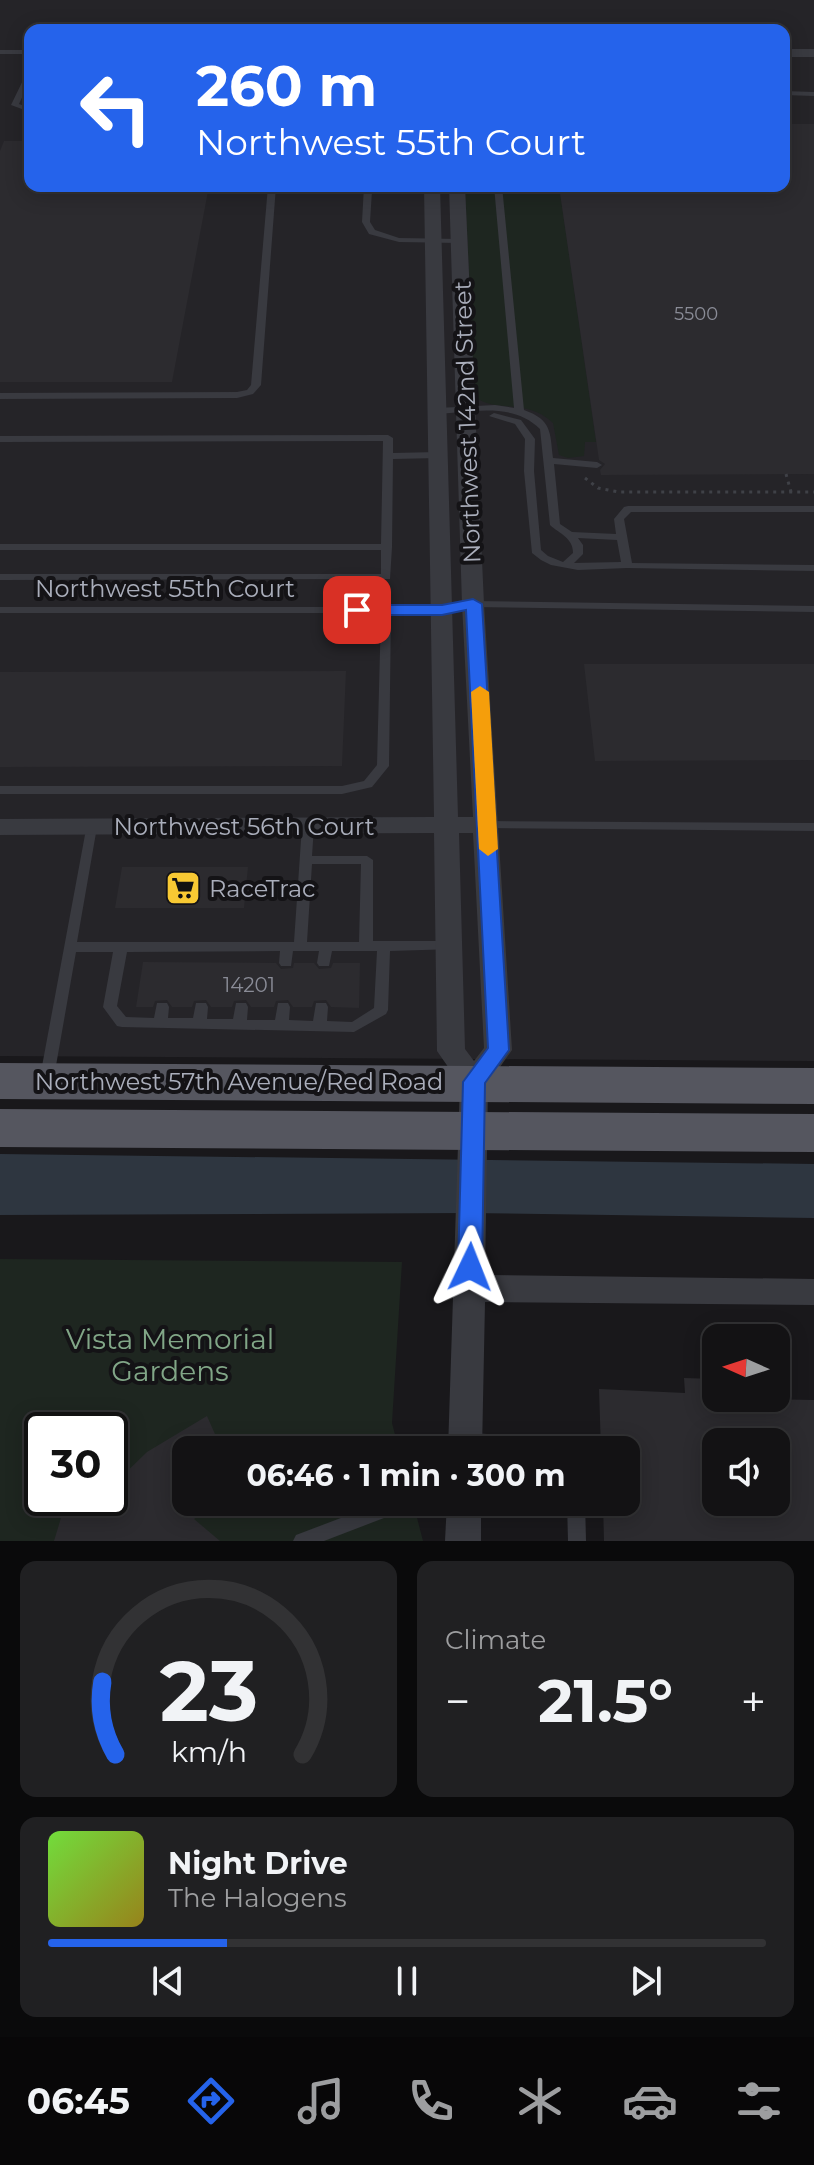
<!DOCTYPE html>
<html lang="en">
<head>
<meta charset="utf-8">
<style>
	:root { --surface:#131214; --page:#202022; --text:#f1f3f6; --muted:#9d9ea0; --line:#323234; --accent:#2563eb }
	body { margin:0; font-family:Montserrat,sans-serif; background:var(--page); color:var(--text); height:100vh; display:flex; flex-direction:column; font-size:30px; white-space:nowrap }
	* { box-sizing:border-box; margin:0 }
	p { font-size:26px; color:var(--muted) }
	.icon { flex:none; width:44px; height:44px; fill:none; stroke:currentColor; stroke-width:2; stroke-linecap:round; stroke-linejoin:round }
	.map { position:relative; height:1541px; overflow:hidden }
	.sheet { display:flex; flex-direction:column; gap:20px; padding:20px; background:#0a0a0b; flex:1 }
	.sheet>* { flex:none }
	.top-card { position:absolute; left:24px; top:24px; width:766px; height:168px; border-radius:16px; box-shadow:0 4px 20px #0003,0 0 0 2px var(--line); background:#2563eb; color:#fff; overflow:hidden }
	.needle { width:52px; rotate:273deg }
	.fabs { position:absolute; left:702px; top:1324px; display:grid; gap:16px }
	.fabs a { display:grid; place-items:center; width:88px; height:88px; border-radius:16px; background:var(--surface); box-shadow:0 4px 20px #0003,0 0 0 2px var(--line); font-size:40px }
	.speed { position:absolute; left:24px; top:1412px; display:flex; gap:16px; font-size:40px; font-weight:700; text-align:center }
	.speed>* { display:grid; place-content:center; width:104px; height:104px; border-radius:50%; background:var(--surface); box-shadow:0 4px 20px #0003,0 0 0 2px var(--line); line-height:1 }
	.speed .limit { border:4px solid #111; border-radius:12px; background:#fff; color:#111 }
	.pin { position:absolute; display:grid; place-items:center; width:68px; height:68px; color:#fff; margin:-34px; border-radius:16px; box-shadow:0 4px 12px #0006 }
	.me { position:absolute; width:88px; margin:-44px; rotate:2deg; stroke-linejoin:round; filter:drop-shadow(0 0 6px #0008) }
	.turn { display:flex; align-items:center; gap:28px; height:168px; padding:0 40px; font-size:36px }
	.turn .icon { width:104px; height:104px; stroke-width:2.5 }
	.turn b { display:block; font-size:56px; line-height:68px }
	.big { font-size:60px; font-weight:700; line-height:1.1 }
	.sheet .card { flex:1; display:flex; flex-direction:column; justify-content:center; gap:12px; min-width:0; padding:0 28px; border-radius:16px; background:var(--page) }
	.sheet .dial { align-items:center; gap:0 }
	.dial svg { height:208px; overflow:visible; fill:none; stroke:var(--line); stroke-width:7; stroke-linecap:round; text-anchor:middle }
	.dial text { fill:var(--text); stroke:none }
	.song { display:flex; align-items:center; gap:24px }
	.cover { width:96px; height:96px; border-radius:12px; background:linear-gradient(135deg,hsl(100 70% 55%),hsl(50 70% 35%)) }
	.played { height:8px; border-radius:4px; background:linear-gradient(90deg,var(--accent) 25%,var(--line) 25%) }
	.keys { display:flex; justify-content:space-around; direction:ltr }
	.heat { display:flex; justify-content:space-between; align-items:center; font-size:44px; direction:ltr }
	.sheet .tiles { flex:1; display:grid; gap:20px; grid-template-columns:1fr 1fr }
	.card:last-child { grid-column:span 2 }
	.trip { position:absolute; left:172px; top:1436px; width:468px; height:80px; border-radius:16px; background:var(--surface); box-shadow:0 4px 20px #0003,0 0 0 2px var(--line); font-weight:700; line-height:80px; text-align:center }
	.tab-bar { display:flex; height:128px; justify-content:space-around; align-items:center; background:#080708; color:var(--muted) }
	.tab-bar .icon { width:56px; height:56px }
	.tab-bar .on { color:var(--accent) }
	.tab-bar b { font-size:36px; color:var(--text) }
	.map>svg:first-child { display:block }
</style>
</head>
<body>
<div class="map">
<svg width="814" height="1541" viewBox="0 0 814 1541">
	<rect width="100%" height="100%" fill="#19181b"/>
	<!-- built -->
	<path fill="#252428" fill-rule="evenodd" d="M0 0H814V1061L0 1056ZM30 30H784V186H30Z"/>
	<!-- green -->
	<g fill="#1e2620" fill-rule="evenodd">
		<path d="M465 186H559L596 442H585L584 456 568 458 559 455 553 423C527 398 495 413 475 397Z"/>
		<path d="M0 1259 402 1262 392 1423 399 1450H186V1502H413L423 1541H0ZM42 1430H110V1498H42Z"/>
	</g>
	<!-- water -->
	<path fill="#2e3640" d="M0 1154 814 1164V1218L468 1213 0 1215Z"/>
	<!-- building -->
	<g fill="#2c2b2f" fill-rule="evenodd">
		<path d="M784 124H814V474L601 475 600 470 605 464 599 460 559 186H784Z"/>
		<path d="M4 141H30V186H209L172 382H0V151Z"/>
		<path d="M584 664H814V760L595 761Z"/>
		<path d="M346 671 342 766 0 767V672Z"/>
		<path d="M122 867H248L244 908H115Z"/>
		<path d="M143 962 276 963 281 969 293 968 294 963H314L319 969 331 968 333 963H360L359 1008 331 1007 326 1000 314 1001 312 1007H293L288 1000 276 1001 274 1007H251L246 1000 234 1001 232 1007H211L206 1000 194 1001 192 1007H172L167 1000 155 1001 153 1007H136Z"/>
		<path d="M684 1378 716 1379V1398L814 1400V1541H604L603 1502H626V1450H601L599 1389 685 1393ZM716 1442H776V1502H716Z"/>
		<path d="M207 1416 222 1450H186V1502H221L194 1519 220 1541H54L64 1508 83 1511 100 1498H110V1488L147 1452Z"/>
	</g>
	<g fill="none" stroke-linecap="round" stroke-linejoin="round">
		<!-- path -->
		<g stroke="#3f4147" stroke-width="3" stroke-dasharray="3 5" stroke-linecap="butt">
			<path d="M786 474 791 492"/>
			<path d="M585 478 598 488 619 492H814"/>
		</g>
		<!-- service -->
		<g fill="#393a40" fill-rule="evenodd">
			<rect x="0" y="50" width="30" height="4"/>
			<path d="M30 70V80L19 104 30 108V112L11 105 27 72Z"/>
			<path d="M784 91 814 92V96L784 95Z"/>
			<path d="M268 186H276L261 385 253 394 237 398 0 399V393L237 392 247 390 251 385Z"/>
			<path d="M364 186H399L395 188 372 191 370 222 375 230 399 238 459 239 463 241 459 243 399 242 369 234 362 222Z"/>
			<path d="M494 186H502L524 410C552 420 550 432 553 458L597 462 602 465 597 468 554 464 560 524 572 532 616 534 614 519 624 507 628 506H814V512H631L624 519 632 563 814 565V571L627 568 578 570 551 565 541 560 532 553 524 471 525 439 515 424 489 416 494 413 521 420 535 439 534 471 541 550 548 556 563 562 573 553C573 538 560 534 550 525L540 429C513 402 472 412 438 414L433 411 438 408 495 405 514 408ZM578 538 617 540 621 562 574 563 583 554V545Z"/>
			<path d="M388 435 393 438V453L438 452 443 455 438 458 393 459 392 547 390 579 0 580V574H381V550H0V544H381L383 441 0 442V436Z"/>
			<path d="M473 601 814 606V612L473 607 442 613H391L389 766 372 787 342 794H0V786H342L364 781 377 765 381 613H0V607H442Z"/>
			<path d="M487 821 814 823V831L483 828 481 825 483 822Z"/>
			<path d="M308 822 314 826 312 856H367L373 860V941H450L455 943 457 946 455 949 390 951 388 1010 386 1014 354 1032 122 1027 117 1026 103 1007 113 952H76L54 1077 52 1081 47 1082 42 1081 40 1077 87 824H95L97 827 77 942H294L302 826ZM312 864H361L359 942H307ZM280 951 279 963 281 966H291L293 951H319L317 963 319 966H329L332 951H377L374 1008 352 1022 327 1021 328 1007 326 1003H316L313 1021 289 1020 290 1007 288 1003H278L275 1020H247L248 1007 246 1003H236L233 1019H207L208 1007 206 1003H196L193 1018H168L169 1007 167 1003H157L154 1018 126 1017 117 1006 127 952Z"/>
			<path d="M469 1433 558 1438 570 1445 573 1450 469 1449 463 1446 461 1441 463 1436Z"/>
			<path d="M383 1502H413L410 1508 324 1541H293L296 1535Z"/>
			<path d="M567 1502H585L586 1541H568Z"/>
		</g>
		<!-- minor -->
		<g fill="#393a40" fill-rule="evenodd">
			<rect x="784" y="49" width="30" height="8"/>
			<path d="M424 186H440L458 817H473L462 604 449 186H465L484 604 512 1050 488 1084 485 1275 814 1279V1305L485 1302 482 1450H448L460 1084 437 1051 434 833 0 835V819L434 817ZM459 833H473L484 1048 474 1061 465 1049Z"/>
			<path d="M447 1502H481V1541H445Z"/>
		</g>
		<!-- primary -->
		<g fill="#55565f" fill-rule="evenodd">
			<path d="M0 1063 814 1068V1104L0 1099Z"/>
			<path d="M0 1109 814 1114V1152L0 1147Z"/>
		</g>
	</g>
	<!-- route -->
	<path fill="#2563eb" stroke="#184099" stroke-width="2" d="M473 599 482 604 509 1050 485 1083 482 1267 478 1274 470 1277 461 1274 458 1267 463 1082 488 1048 466 610 442 615H357L348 610 357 605H442Z"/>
	<!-- slow -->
	<path fill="#f59e0b" d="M480 686 489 692 498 849 488 856 479 849 471 692Z"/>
	<!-- icons -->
	<defs>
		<g id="supermarket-square" transform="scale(1.8)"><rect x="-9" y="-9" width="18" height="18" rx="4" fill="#f8c933" stroke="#141316"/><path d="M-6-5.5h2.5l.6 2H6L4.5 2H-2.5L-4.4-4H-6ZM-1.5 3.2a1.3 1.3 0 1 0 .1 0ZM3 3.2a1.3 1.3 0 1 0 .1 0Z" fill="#111"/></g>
	</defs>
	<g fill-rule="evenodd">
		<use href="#supermarket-square" x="183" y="888"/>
	</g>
	<g text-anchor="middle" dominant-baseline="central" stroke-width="8" stroke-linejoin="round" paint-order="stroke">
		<!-- far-number labels -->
		<g font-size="18" fill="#8a8c97">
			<text x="696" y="314">5500</text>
		</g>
		<!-- number labels -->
		<g font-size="20" fill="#8a8c97">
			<text x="249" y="985">14201</text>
		</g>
		<!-- street labels -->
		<g font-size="24" fill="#aaaebb" stroke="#141316">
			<text transform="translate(467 422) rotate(-92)">Northwest 142nd Street</text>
			<text x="165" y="588">Northwest 55th Court</text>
			<text x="244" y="826">Northwest 56th Court</text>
			<text x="239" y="1081">Northwest 57th Avenue/Red Road</text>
		</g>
		<!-- poi labels -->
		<g font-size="24" fill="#aaaebb" stroke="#141316" text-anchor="start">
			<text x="209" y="888">RaceTrac</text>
		</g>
		<!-- near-park labels -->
		<g font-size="28" fill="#81a687" stroke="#141316">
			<text x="170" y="1339">Vista Memorial<tspan x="170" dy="32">Gardens</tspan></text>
		</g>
	</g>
</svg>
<div class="fabs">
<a><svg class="needle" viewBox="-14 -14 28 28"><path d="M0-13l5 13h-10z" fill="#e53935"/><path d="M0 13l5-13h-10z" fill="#9d9ea0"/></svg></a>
<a><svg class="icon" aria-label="sound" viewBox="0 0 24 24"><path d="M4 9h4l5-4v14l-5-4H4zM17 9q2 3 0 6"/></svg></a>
</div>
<div class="speed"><div class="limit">30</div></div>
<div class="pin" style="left:357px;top:610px;background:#d93025"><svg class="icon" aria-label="arrive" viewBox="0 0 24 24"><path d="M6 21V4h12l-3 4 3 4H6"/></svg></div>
<svg class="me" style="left:470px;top:1267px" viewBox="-20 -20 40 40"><path d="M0-17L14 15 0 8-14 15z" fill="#2563eb" stroke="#fff" stroke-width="4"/></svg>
<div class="trip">06:46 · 1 min · 300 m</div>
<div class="top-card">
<div class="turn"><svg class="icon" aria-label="left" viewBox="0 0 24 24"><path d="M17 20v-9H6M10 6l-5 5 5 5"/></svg><div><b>260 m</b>Northwest 55th Court</div></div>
</div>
</div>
<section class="sheet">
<div class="tiles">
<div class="card dial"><svg viewBox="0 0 100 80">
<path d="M14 69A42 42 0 1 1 86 69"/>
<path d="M14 69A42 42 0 0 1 9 41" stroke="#2563eb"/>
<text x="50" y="56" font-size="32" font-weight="700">23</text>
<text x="50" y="72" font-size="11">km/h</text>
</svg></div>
<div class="card"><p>Climate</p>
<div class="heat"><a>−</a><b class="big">21.5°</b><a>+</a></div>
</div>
<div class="card">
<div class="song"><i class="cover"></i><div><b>Night Drive</b><p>The Halogens</p></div></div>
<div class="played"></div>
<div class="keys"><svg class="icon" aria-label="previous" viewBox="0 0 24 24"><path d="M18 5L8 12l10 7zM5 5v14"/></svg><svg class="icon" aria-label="pause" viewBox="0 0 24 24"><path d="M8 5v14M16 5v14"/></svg><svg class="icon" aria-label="next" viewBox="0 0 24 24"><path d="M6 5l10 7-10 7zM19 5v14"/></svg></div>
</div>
</div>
</section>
<nav class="tab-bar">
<b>06:45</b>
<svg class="icon on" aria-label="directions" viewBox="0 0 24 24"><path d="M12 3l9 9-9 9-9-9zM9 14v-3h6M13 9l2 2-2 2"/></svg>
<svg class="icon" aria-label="music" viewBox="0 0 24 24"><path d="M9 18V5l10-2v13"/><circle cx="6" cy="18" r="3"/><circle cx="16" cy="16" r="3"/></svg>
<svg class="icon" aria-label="phone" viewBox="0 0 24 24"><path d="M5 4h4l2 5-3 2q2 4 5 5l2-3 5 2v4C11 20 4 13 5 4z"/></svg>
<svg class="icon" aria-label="climate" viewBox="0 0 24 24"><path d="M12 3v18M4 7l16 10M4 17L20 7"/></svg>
<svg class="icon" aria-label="car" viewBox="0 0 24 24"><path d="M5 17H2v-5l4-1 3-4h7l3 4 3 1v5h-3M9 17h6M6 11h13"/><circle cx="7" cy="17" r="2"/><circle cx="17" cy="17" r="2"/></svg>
<svg class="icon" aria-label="filters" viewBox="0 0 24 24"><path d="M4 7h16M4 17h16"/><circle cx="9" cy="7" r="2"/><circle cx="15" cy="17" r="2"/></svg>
</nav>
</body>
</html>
